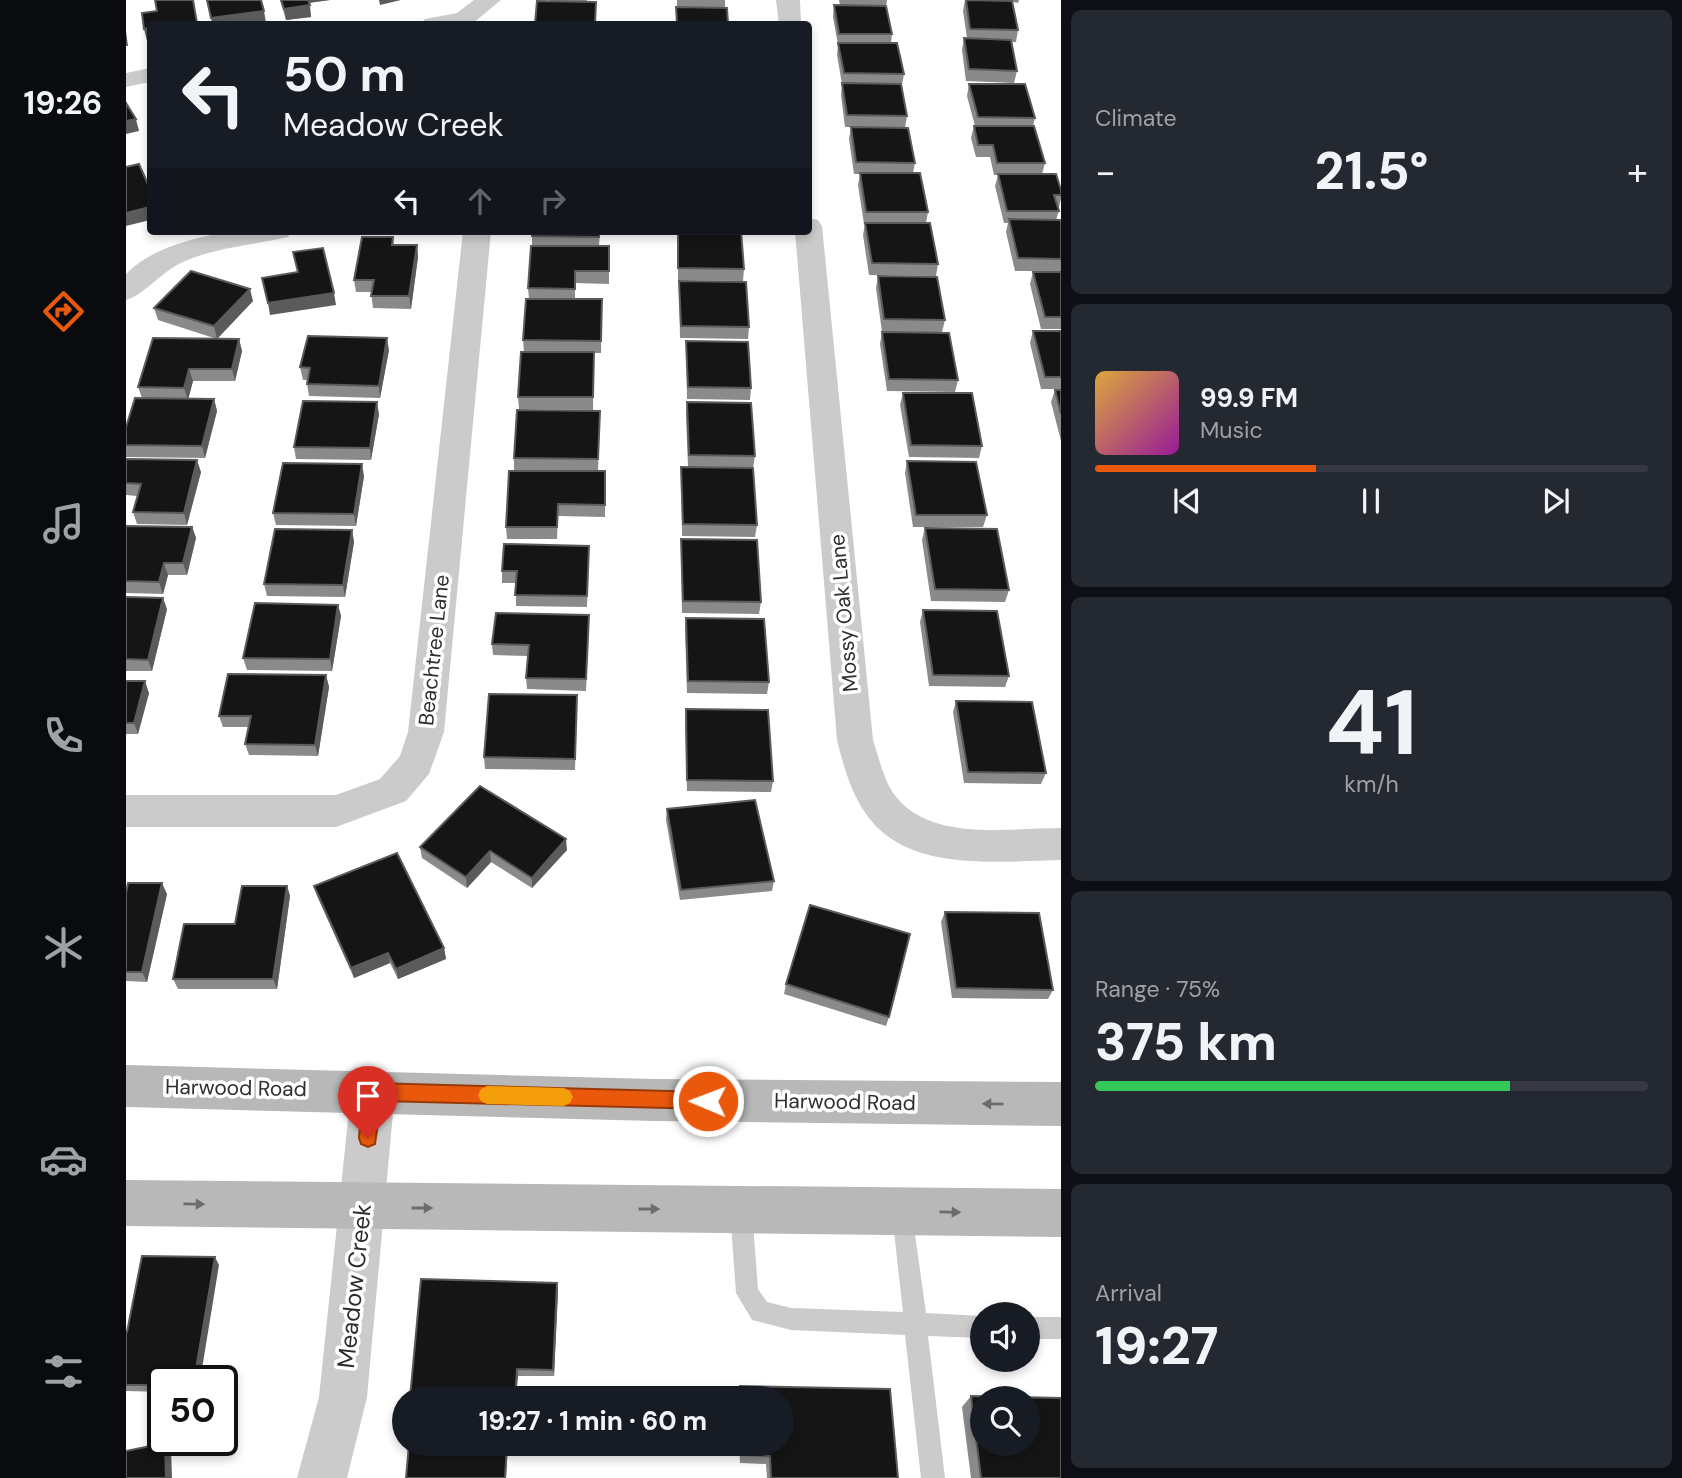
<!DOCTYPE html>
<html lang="en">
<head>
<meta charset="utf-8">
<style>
	:root { --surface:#171b24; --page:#242831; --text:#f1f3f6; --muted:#9ea1a6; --line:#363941; --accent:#ea580c }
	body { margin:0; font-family:"DM Sans",sans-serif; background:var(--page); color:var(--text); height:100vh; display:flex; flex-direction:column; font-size:26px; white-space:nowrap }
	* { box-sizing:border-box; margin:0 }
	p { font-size:23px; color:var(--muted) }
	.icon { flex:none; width:38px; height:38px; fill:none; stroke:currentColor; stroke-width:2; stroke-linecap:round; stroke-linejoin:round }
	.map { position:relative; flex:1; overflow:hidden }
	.sheet { display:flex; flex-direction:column; gap:10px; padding:10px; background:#0d0f14; width:621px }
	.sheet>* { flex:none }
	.guide { position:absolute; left:21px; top:21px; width:665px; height:214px; border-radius:7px; box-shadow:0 4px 10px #0003; background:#171b24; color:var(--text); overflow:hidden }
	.fabs { position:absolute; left:844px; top:1302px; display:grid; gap:14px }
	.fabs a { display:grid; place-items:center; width:70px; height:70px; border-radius:50%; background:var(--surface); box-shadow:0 4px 10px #0003; font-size:35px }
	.speed { position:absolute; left:21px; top:1365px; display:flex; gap:14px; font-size:35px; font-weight:700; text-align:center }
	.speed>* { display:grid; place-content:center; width:91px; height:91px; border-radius:50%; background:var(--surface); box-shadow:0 4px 10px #0003; line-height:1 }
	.speed .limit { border:4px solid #111; border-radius:10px; background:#fff; color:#111 }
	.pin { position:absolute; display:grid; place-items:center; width:60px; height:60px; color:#fff; margin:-72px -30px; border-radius:50% 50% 50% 0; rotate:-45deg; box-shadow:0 0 7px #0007 }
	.pin .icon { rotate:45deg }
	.me { position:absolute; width:77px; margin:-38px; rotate:271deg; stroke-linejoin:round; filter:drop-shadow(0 0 5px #0008) }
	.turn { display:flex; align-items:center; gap:24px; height:147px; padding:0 21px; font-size:32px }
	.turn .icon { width:91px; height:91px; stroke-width:2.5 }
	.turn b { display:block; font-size:49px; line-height:60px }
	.lanes { display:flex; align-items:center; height:66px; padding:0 21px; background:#0003; justify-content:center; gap:35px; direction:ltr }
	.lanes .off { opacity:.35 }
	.big { font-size:52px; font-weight:800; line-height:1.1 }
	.sheet .widget { flex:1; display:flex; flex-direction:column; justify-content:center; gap:10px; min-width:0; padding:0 24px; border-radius:10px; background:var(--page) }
	.sheet .dial { align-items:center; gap:0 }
	.dial b { font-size:91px; line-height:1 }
	.song { display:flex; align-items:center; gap:21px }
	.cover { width:84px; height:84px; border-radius:10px; background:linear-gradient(135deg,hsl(40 70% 55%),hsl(300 70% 35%)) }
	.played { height:7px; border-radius:4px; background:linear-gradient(90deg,var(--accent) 40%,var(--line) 40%) }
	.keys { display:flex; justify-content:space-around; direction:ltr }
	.heat { display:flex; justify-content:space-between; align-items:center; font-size:38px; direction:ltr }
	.charge { height:10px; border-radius:5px; background:linear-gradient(90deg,#34c759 75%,var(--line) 0) }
	.trip { position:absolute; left:266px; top:1386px; width:402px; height:70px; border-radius:35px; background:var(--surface); box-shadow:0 4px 10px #0003; font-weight:800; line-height:70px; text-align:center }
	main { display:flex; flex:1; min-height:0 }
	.tab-bar { display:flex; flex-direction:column; width:126px; justify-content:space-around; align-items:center; background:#090b0e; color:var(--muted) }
	.tab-bar .icon { width:49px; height:49px }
	.tab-bar .active { color:var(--accent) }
	.tab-bar b { font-size:32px; color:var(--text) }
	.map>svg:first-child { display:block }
</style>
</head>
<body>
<main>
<nav class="tab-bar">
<b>19:26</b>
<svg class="icon active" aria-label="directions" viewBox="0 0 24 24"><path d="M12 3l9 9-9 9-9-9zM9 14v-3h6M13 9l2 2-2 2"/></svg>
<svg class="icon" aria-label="music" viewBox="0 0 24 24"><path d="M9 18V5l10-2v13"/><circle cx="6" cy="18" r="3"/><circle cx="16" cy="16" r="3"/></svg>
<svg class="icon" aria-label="phone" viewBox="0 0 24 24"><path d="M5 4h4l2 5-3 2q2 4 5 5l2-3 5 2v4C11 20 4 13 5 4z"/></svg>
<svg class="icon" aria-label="climate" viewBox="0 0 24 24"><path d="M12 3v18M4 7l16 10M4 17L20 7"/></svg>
<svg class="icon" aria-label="car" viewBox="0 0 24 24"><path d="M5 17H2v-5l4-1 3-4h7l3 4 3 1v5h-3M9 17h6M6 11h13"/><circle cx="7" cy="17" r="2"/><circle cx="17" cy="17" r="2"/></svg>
<svg class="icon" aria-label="filters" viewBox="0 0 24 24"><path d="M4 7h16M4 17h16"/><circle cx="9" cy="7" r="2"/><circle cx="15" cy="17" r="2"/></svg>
</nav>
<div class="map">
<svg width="935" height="1478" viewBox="0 0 935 1478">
	<rect width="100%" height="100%" fill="#fff"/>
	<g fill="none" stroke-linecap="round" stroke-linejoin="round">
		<!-- service -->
		<g fill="#cbcbcb" fill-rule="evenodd">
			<path d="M615 1199 623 1202 626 1210 632 1289 641 1302 665 1308 777 1312 766 1214 769 1206 777 1203 785 1206 800 1313 856 1316V1338L802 1336 819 1478H795L779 1335 665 1330 626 1320 610 1293 604 1210 607 1202Z"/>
			<rect x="901" y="1317" width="34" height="22"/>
		</g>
		<!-- minor -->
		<g fill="#cbcbcb" fill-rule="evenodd">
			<path d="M348 0H375L346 24H295L299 19 331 13Z"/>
			<path d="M650 0H674L675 24H653Z"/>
			<path d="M24 68V82L0 87V73Z"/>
			<path d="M682 218 692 220 696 226 747 740C752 755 756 772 763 786 794 844 881 828 935 828V860C871 861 778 874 738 811 724 790 717 764 711 740L669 231H682Z"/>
			<path d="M105 231H166L162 237C128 245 92 247 59 261 37 270 17 296 0 300V274C26 247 69 238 105 231Z"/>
			<path d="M337 231H365L318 732 303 774 280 801 210 827H0V795H210L254 779 274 756 282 732Z"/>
			<path d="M247 1071 262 1077 269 1091 241 1397 221 1478H171L193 1397 225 1091 232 1077Z"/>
		</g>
		<!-- secondary -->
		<g fill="#b8b8b8" fill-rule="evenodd">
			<path d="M0 1065 528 1079 935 1082V1126L528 1121 0 1107Z"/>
			<path d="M0 1180 935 1189V1237L0 1226Z"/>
		</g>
	</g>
	<!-- wall -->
	<g fill="#8a8a8a">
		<path d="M154 0H204L183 3 185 17 160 20Z"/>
		<path d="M424 0H461V2L424 1Z"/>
		<rect x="551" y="0" width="48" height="7"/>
		<path d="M713 0H761L760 6 766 34 765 43 778 74 776 85H775L781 116 779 128 719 127 715 95 716 84 711 55 712 45 707 17 708 5H714Z"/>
		<path d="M839 0H893L892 3 887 2 892 30 890 42H886L891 71 888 83 840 81 836 50 838 38H841L837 11Z"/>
		<path d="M843 84 909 118 907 126 919 163 916 174 935 190V199L933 207H931L933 211 930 220H935V271H889L880 232 882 223H878L869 186 872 175H868L864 157H850L845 138 848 126H849L841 96Z"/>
		<path d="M725 127 789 163 787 173 802 212 800 223 812 264 810 276 743 275 737 235 739 224H738L732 185 734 174H728L723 139Z"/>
		<path d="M474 231 473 246H483V284L449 283V299H476L475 353H468L467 410 393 409 392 397 398 352 397 340 403 299 402 288 406 246V236Z"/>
		<path d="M552 231 618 269 617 281 552 280Z"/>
		<path d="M267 237 268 245H291L292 257 285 309 247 308 245 292H230L228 280Z"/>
		<path d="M907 272H935V329H915L904 284Z"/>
		<path d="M752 276 819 320 816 332H756L750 288Z"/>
		<path d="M553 281 623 327 622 339 554 338Z"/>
		<path d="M127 301 91 339 32 320 28 308Z"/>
		<path d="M907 331H935V389H915L904 343Z"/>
		<path d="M756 332 832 380 829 392 761 391 754 344Z"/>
		<path d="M113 339 116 351 109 381H67L62 399H88L91 411 79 458 0 457V427L16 398 12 387Z"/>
		<path d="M560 341 625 388 624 400 561 399Z"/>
		<path d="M263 350 254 398 183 396 181 384 182 380H177L174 367Z"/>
		<path d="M929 390H935V441L925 402Z"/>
		<path d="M777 393 856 446 853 458 783 457 774 405Z"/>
		<path d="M561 402 629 456 627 468 562 467 560 414Z"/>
		<path d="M474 411 472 471 388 470V458Z"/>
		<path d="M253 414 245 460 170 459 168 447Z"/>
		<path d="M0 459 75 472 61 525 11 524 7 512 11 496 0 495Z"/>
		<path d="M781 461 861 515 857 527H787L779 473Z"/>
		<path d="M555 467 631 525 629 537 556 536Z"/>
		<path d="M479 471V517L432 516 431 539H381L380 527Z"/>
		<path d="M238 476 230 526 150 525 147 513Z"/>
		<path d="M0 526 66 527 70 538 61 575H42L37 594 0 593Z"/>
		<path d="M799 528 883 590 879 602 805 601 796 540Z"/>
		<path d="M226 530 228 542 219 597 141 596 138 584Z"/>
		<path d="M555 539 635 602 633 614 556 613 555 551Z"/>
		<path d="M463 546 461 607 390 606V583H376V571Z"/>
		<path d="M0 597 41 609 26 671H0Z"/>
		<path d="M212 605 215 616 206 671 121 670 117 658Z"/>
		<path d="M797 610 883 676 879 687 803 686 794 622Z"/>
		<path d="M560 618 643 682 641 694 561 693 559 630Z"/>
		<path d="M463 627 460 691 401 689 400 678 402 656 367 655 366 644Z"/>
		<path d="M200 675 203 687 192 756 123 755 119 744 122 727H97L93 716Z"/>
		<path d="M0 681 23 693 12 734H0Z"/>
		<path d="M451 695 449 770 359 769 358 757Z"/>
		<path d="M830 701 920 773 915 784 838 783 827 712Z"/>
		<path d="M560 709 647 781 645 792 561 791 559 720Z"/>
		<path d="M541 809 648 881 646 891 554 900 540 820Z"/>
		<path d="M294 847 441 850 406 888 365 862 341 888 296 858Z"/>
		<path d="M161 886 164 896 151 989H52L47 979 109 924Z"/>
		<path d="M188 886 318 948 320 959 272 979 264 963 228 978 191 896Z"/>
		<path d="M0 893 41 894 21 982 0 981Z"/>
		<path d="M819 912 927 990 922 999 826 998 815 922Z"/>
		<path d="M660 984 763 1017 760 1026 658 994Z"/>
		<path d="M93 1265 37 1381V1392L0 1391V1332Z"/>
		<path d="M432 1291 428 1376H392L284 1398Z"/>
		<path d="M614 1386 764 1389 772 1478H641L640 1464 614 1463 613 1444H656V1398H611Z"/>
		<path d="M845 1396 935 1478H845L836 1407Z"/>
	</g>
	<!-- shaded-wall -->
	<g fill="#5b5b5b">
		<path d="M181 0H204L181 3Z"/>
		<path d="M253 0H275L254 5Z"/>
		<path d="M184 5 185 17 160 20 158 9Z"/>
		<path d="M138 11 140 23 128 24H86L85 18Z"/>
		<path d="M24 28V41H21L18 29Z"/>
		<path d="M0 31 2 46H0Z"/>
		<path d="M10 119 13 131 0 134V121Z"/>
		<path d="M24 207V220L0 226V213Z"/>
		<path d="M291 245 292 257 285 309 283 296Z"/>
		<path d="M124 289 127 301 91 339 88 326Z"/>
		<path d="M208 293 210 305 144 315 142 303Z"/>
		<path d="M261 338 263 350 254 398 253 386Z"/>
		<path d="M113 339 116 351 109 381 106 369Z"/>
		<path d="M63 369 67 381 62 400 58 388Z"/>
		<path d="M88 399 91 411 79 458 76 446Z"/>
		<path d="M251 402 253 414 245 460 244 448Z"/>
		<path d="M71 460 75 472 61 525 58 513Z"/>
		<path d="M236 464 238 476 230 526 228 514Z"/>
		<path d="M66 527 70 538 61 575 57 563Z"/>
		<path d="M226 530 228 542 219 597 217 585Z"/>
		<path d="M38 563 42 575 37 594 33 582Z"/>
		<path d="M37 598 41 609 26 671 22 660Z"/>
		<path d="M212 605 215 616 206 671 204 659Z"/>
		<path d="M200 675 203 687 192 756 189 745Z"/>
		<path d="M19 681 23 693 12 734 8 723Z"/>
		<path d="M440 839 441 850 406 888V878Z"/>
		<path d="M364 851 365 862 341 888 340 877Z"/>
		<path d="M36 883 41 894 21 982 16 972Z"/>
		<path d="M161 886 164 896 151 989 147 979Z"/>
		<path d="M318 948 320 959 272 979 270 969Z"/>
		<path d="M262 953 264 963 228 978 225 968Z"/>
		<path d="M89 1257 93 1265 74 1381H68Z"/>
		<path d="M431 1283 432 1291 428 1376 427 1370Z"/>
		<path d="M391 1369 392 1376 390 1398H389Z"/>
		<path d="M39 1443 45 1449 46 1478H40Z"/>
		<path d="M381 1444H382L380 1478H379Z"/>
	</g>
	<!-- building -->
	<g fill="#151515" stroke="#5b5b5b" stroke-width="2" fill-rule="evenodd">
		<path d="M29 0H67L71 23 57 24H24V28L18 29 16 13 31 11Z"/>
		<path d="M81 0H135L138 11 85 18Z"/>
		<path d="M155 0H182L184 5 158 9Z"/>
		<path d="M840 0 886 1 892 30 844 29Z"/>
		<path d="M411 1 470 2 469 24H409Z"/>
		<path d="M708 5 760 6 766 34H713Z"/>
		<path d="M550 7 601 8 602 24H551Z"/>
		<path d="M838 38 885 40 891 71 843 69Z"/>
		<path d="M712 43H771L778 74 718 73Z"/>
		<path d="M716 83 775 84 781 116 721 115Z"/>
		<path d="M843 84H899L909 118 852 117Z"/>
		<path d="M0 103 10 119 0 121Z"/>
		<path d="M848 126H908L919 163H871L867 145H852Z"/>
		<path d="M725 127 782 128 789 163 730 162Z"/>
		<path d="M13 164 24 189V207L0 213V167Z"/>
		<path d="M734 173H794L802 212H740Z"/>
		<path d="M872 174H930L935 190V195H928L933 211H881Z"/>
		<path d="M883 219 935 220V259L892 258Z"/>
		<path d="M739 223H804L812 264 746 263Z"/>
		<path d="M406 231H473V237L406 236Z"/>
		<path d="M552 231H615L618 269 552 268Z"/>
		<path d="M236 237H267L266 245H291L283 296H245L248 280H228Z"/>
		<path d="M405 246H483V271H449V289L402 288Z"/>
		<path d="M197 248 208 293 142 303 136 278 172 272 167 252Z"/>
		<path d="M65 271 124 289 88 326 28 308Z"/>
		<path d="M907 272H935V317H919Z"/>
		<path d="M752 276 811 277 819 320 758 319Z"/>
		<path d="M553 281 620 282 623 327 555 326Z"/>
		<path d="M400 299H476L475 341 397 340Z"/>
		<path d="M907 331H935V377H919Z"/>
		<path d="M756 332 823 333 832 380 763 379Z"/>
		<path d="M182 336 261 338 253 386 181 384 184 368 174 367Z"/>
		<path d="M27 338 113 339 106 369H63L58 388 12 387Z"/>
		<path d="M560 341 622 342 625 388 562 387Z"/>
		<path d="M395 352H468L467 397H392Z"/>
		<path d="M929 390H935V414Z"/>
		<path d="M777 393H846L856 446 785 445Z"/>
		<path d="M9 398 88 399 76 446 0 445V427Z"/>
		<path d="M177 401 251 402 244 448 168 447Z"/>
		<path d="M561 402 625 403 629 456 563 455Z"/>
		<path d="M391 410 474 411 472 459 388 458Z"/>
		<path d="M0 459 71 460 58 513 7 512 15 484 0 483Z"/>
		<path d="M781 461 850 462 861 515H790Z"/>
		<path d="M157 463 236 464 228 514 147 513Z"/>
		<path d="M555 467 627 468 631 525 557 524Z"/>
		<path d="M383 471H479V505L432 504 431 527H380Z"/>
		<path d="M0 526 66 527 57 563H38L33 582 0 581Z"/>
		<path d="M799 528 871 529 883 590 809 589Z"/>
		<path d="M149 529 226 530 217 585 138 584Z"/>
		<path d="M555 539 631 540 635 602 557 601Z"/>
		<path d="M378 544 463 546 461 596 389 595 391 571H376Z"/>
		<path d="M0 597 37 598 22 660 0 659Z"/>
		<path d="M129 603 212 605 204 659 117 658Z"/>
		<path d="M797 610 871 611 883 676 807 675Z"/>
		<path d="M370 613 463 615 460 679 400 678 403 645 366 644Z"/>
		<path d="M560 618 638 619 643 682 562 681Z"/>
		<path d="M102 674 200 675 189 745 119 744 125 716H93Z"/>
		<path d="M0 681H19L8 723H0Z"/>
		<path d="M363 694 451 695 449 759 358 757Z"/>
		<path d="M830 701 906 702 920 773 842 772Z"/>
		<path d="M560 709 642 710 647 781 561 780Z"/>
		<path d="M354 786 440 839 406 878 364 851 340 877 294 847Z"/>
		<path d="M629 800 648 881 555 890 541 809Z"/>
		<path d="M271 853 318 948 270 969 262 953 225 968 188 886Z"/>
		<path d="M2 883H36L16 972H0V893Z"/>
		<path d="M116 886H161L147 979H47L58 924H109Z"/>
		<path d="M684 905 784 934 763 1017 660 984Z"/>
		<path d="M819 912 913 913 927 990 830 988Z"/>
		<path d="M16 1256 89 1257 68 1381H37V1385H0V1332H1Z"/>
		<path d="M295 1279 431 1283 427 1370 391 1369 389 1398H284Z"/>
		<path d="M614 1386 764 1389 772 1478H645L644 1456 617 1455 616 1444H656V1398H614Z"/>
		<path d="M845 1396 935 1398V1478H855ZM856 1398H901V1444H856Z"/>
		<path d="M39 1443 40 1478H0V1451Z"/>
		<path d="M283 1444H381L379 1478H280Z"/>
	</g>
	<!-- one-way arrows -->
	<defs><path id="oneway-solid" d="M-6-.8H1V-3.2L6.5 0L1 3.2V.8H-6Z" transform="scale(1.75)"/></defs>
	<g fill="#6c6c6c">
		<use href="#oneway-solid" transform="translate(867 1104) rotate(-179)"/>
		<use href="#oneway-solid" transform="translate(68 1204) rotate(1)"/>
		<use href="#oneway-solid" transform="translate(296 1208)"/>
		<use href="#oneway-solid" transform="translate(523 1209)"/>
		<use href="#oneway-solid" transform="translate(824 1212) rotate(1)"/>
	</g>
	<!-- route -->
	<path fill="#ea580c" stroke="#983908" stroke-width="2" d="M247 1083 582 1092 589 1094 592 1101 589 1107 582 1109 255 1101 249 1144 242 1147 235 1144 233 1138 237 1091 240 1085Z"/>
	<!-- slow -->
	<path fill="#f59e0b" d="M361 1086 438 1088 444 1091 447 1097 444 1103 438 1106 361 1104 355 1101 352 1095 355 1089Z"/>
	<g text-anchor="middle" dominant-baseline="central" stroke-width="7" stroke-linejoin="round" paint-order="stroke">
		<!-- street labels -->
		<g font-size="21" fill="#2e2e2e" stroke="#fff">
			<text transform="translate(718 613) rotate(-95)">Mossy Oak Lane</text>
			<text transform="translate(308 650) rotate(-84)">Beachtree Lane</text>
			<text transform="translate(110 1088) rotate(1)">Harwood Road</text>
			<text transform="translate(719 1102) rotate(1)">Harwood Road</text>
		</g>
		<!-- near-street labels -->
		<g font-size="24" fill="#2e2e2e" stroke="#fff">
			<text transform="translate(228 1286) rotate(-84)">Meadow Creek</text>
		</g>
	</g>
</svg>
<div class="fabs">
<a><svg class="icon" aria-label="sound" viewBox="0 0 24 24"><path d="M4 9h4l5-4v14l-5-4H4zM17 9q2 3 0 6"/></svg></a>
<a><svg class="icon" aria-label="search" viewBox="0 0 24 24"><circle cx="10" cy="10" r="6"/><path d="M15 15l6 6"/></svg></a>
</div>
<div class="speed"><div class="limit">50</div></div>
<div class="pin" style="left:242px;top:1138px;background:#d93025"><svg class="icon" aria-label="arrive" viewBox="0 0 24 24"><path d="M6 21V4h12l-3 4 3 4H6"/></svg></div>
<svg class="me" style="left:582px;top:1101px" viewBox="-20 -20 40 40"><circle r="17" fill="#ea580c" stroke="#fff" stroke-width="3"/><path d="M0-11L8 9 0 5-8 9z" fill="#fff"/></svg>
<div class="trip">19:27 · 1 min · 60 m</div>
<div class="guide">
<div class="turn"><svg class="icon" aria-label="left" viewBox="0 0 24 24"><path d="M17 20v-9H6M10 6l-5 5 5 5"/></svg><div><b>50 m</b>Meadow Creek</div></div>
<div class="lanes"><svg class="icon" aria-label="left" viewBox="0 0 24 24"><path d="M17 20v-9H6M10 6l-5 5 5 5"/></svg><svg class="icon off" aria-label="ahead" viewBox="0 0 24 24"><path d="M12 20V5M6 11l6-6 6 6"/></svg><svg class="icon off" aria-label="right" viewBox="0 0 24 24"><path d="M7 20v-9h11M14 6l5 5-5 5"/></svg></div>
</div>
</div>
<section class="sheet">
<div class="widget"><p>Climate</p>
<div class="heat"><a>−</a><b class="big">21.5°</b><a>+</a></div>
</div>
<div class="widget">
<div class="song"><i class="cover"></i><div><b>99.9 FM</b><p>Music</p></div></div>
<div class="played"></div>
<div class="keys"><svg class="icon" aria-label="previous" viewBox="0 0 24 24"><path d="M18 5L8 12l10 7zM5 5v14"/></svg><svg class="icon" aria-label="pause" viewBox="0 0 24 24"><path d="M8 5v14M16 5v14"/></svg><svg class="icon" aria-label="next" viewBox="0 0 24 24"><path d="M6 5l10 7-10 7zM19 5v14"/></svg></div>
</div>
<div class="widget dial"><b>41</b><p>km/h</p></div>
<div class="widget"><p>Range · 75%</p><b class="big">375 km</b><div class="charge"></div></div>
<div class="widget"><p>Arrival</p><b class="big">19:27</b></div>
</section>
</main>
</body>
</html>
